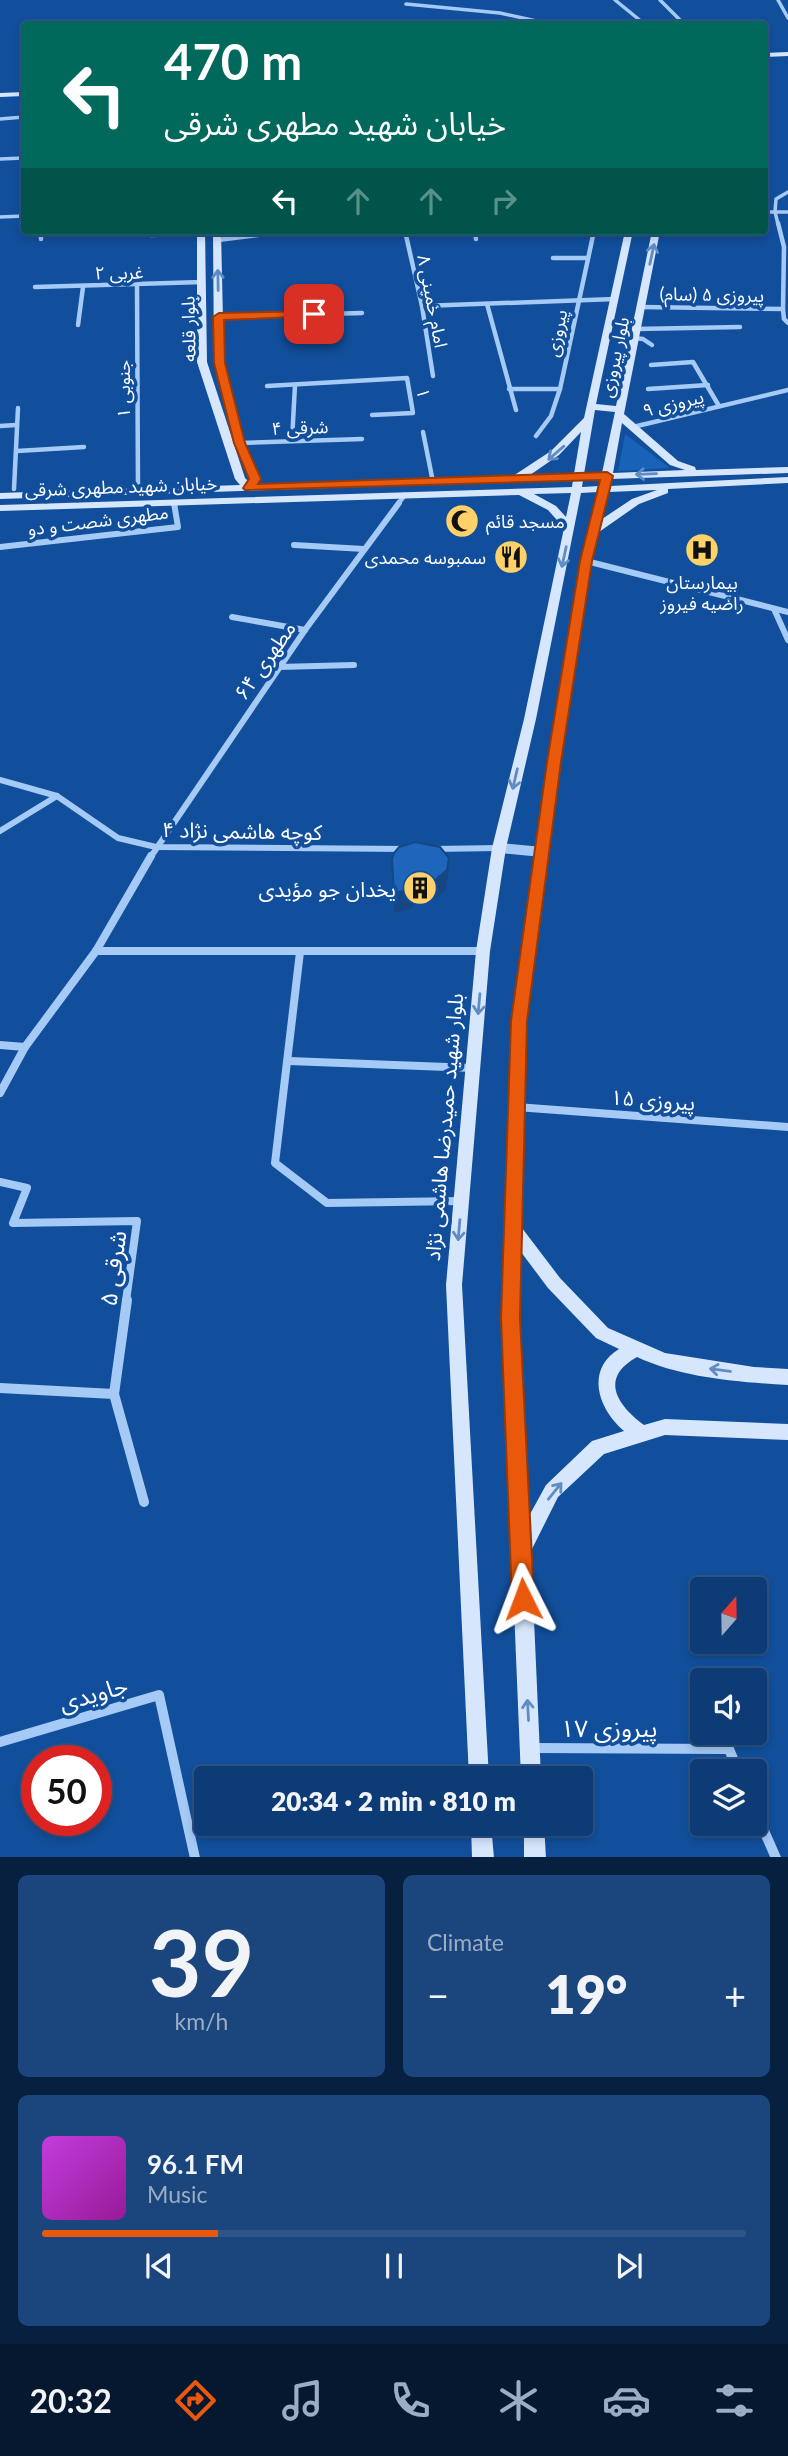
<!DOCTYPE html>
<html lang="en">
<head>
<meta charset="utf-8">
<style>
	:root { --surface:#0d3b75; --page:#1b467d; --text:#f1f3f6; --muted:#9aadc5; --line:#2d5587; --accent:#ea580c }
	body { margin:0; font-family:Lato,"Noto Sans Arabic",sans-serif; background:var(--page); color:var(--text); height:100vh; display:flex; flex-direction:column; font-size:26px; white-space:nowrap }
	* { box-sizing:border-box; margin:0 }
	p { font-size:23px; color:var(--muted) }
	.icon { flex:none; width:38px; height:38px; fill:none; stroke:currentColor; stroke-width:2; stroke-linecap:round; stroke-linejoin:round }
	.map { position:relative; height:1857px; overflow:hidden }
	.sheet { display:flex; flex-direction:column; gap:18px; padding:18px; background:#072040; flex:1 }
	.sheet>* { flex:none }
	.hud { position:absolute; left:21px; top:21px; width:747px; height:214px; border-radius:7px; box-shadow:0 4px 10px #0003,0 0 0 2px var(--line); background:#00695c; color:#fff; overflow:hidden }
	.needle { width:46px; rotate:20deg }
	.fabs { position:absolute; left:690px; top:1577px; display:grid; gap:14px }
	.fabs a { display:grid; place-items:center; width:77px; height:77px; border-radius:7px; background:var(--surface); box-shadow:0 4px 10px #0003,0 0 0 2px var(--line); font-size:35px }
	.speed { position:absolute; left:21px; top:1745px; display:flex; gap:14px; font-size:35px; font-weight:700; text-align:center }
	.speed>* { display:grid; place-content:center; width:91px; height:91px; border-radius:50%; background:var(--surface); box-shadow:0 4px 10px #0003,0 0 0 2px var(--line); line-height:1 }
	.speed .limit { border:10px solid #d22; background:#fff; color:#111 }
	.pin { position:absolute; display:grid; place-items:center; width:60px; height:60px; color:#fff; margin:-30px; border-radius:14px; box-shadow:0 4px 10px #0006 }
	.me { position:absolute; width:77px; margin:-38px; rotate:357deg; stroke-linejoin:round; filter:drop-shadow(0 0 5px #0008) }
	.turn { display:flex; align-items:center; gap:24px; height:147px; padding:0 28px; font-size:32px }
	.turn .icon { width:91px; height:91px; stroke-width:2.5 }
	.turn b { display:block; font-size:49px; line-height:60px }
	.lanes { display:flex; align-items:center; height:66px; padding:0 28px; background:#0003; justify-content:center; gap:35px; direction:ltr }
	.lanes .off { opacity:.35 }
	.big { font-size:52px; font-weight:800; line-height:1.1 }
	.sheet .tile { flex:1; display:flex; flex-direction:column; justify-content:center; gap:10px; min-width:0; padding:0 24px; border-radius:10px; background:var(--page) }
	.sheet .dial { align-items:center; gap:0 }
	.dial b { font-size:91px; line-height:1 }
	.song { display:flex; align-items:center; gap:21px }
	.cover { width:84px; height:84px; border-radius:10px; background:linear-gradient(135deg,hsl(290 70% 55%),hsl(300 70% 35%)) }
	.played { height:7px; border-radius:4px; background:linear-gradient(90deg,var(--accent) 25%,var(--line) 25%) }
	.keys { display:flex; justify-content:space-around; direction:ltr }
	.heat { display:flex; justify-content:space-between; align-items:center; font-size:38px; direction:ltr }
	.sheet .tiles { flex:1; display:grid; gap:18px; grid-template-columns:1fr 1fr }
	.tile:last-child { grid-column:span 2 }
	.trip { position:absolute; left:194px; top:1766px; width:399px; height:70px; border-radius:7px; background:var(--surface); box-shadow:0 4px 10px #0003,0 0 0 2px var(--line); font-weight:800; line-height:70px; text-align:center }
	.tab-bar { display:flex; height:112px; justify-content:space-around; align-items:center; background:#05182f; color:var(--muted) }
	.tab-bar .icon { width:49px; height:49px }
	.tab-bar .active { color:var(--accent) }
	.tab-bar b { font-size:32px; color:var(--text) }
	.map>svg:first-child { display:block }
</style>
</head>
<body>
<div class="map">
<svg width="788" height="1858" viewBox="0 0 788 1858">
	<rect width="100%" height="100%" fill="#114f9c"/>
	<!-- green -->
	<path fill="#1862b7" d="M625 434 670 468 618 471Z"/>
	<g fill="none" stroke-linecap="round" stroke-linejoin="round">
		<!-- minor-far4 -->
		<g stroke="#a5caf5" stroke-width="3.5">
			<path d="M615 0 642 22"/>
			<path d="M660 0 684 24"/>
			<path d="M778 0 788 18"/>
			<path d="M406 4 500 13 550 24"/>
			<path d="M615 24 642 22"/>
			<path d="M0 119 24 117"/>
			<path d="M0 159 24 158"/>
			<path d="M765 212H788"/>
			<path d="M0 217 24 216"/>
			<path d="M778 224 775 212 776 199 788 192"/>
		</g>
		<!-- minor-far3 -->
		<g stroke="#a5caf5" stroke-width="4.5">
			<path d="M778 223 784 247 783 309 784 319 788 323"/>
			<path d="M41 231V239"/>
			<path d="M150 231 151 235 202 233"/>
			<path d="M405 231 422 306 433 376"/>
			<path d="M475 231 476 239"/>
			<path d="M218 240 289 231"/>
			<path d="M553 258H588"/>
			<path d="M137 286 138 491"/>
			<path d="M35 287 203 282"/>
			<path d="M487 304 516 410"/>
			<path d="M422 306 615 299"/>
			<path d="M641 307 783 309"/>
			<path d="M219 317 362 313"/>
			<path d="M78 325 83 287"/>
			<path d="M636 329 740 327"/>
			<path d="M634 338 643 339 652 345"/>
			<path d="M651 365 693 362 719 406"/>
			<path d="M267 386 407 378 413 413 372 415"/>
			<path d="M509 389H560"/>
			<path d="M648 389 708 385"/>
			<path d="M0 426 16 425"/>
			<path d="M633 427 788 390"/>
			<path d="M423 432 433 482"/>
			<path d="M536 436 551 416 560 389 594 231"/>
			<path d="M292 441 295 385"/>
			<path d="M240 443 362 439"/>
			<path d="M17 451 84 447"/>
			<path d="M14 489 18 408"/>
			<path d="M174 502 175 505"/>
			<path d="M397 505 405 495"/>
		</g>
		<!-- minor-far2 -->
		<g stroke="#a5caf5" stroke-width="6">
			<path d="M294 545 364 549"/>
			<path d="M0 547 178 527 174 503"/>
			<path d="M586 561 788 612"/>
			<path d="M774 609 788 640"/>
			<path d="M232 617 305 630"/>
			<path d="M279 667 354 665"/>
			<path d="M0 780 57 796 118 838 156 847 407 849"/>
			<path d="M0 831 57 796"/>
			<path d="M433 849 499 848"/>
			<path d="M150 858 305 630 399 503"/>
		</g>
		<!-- minor-far1 -->
		<g stroke="#a5caf5" stroke-width="8">
			<path d="M96 951H483"/>
			<path d="M300 952 275 1163 327 1203 461 1201"/>
			<path d="M0 1045 25 1047"/>
			<path d="M289 1061 473 1068"/>
			<path d="M0 1093 25 1047 96 951 151 856"/>
			<path d="M516 1107 788 1127"/>
			<path d="M0 1182 27 1188 13 1223 137 1221 126 1301"/>
		</g>
		<!-- minor -->
		<g stroke="#a5caf5" stroke-width="10">
			<path d="M0 1388 114 1394 127 1300"/>
			<path d="M114 1394 144 1502"/>
			<path d="M0 1742 159 1695 195 1858"/>
			<path d="M533 1748 729 1749 738 1771"/>
			<path d="M754 1808 776 1858"/>
		</g>
		<!-- tertiary -->
		<path stroke="#a5caf5" stroke-width="10" d="M499 848 542 852"/>
		<!-- secondary -->
		<g fill="#d6e7fd" fill-rule="evenodd">
			<path d="M788 52V56L765 57V53Z"/>
			<path d="M24 92V96L0 97V93Z"/>
			<path d="M197 231H205L207 362 245 478 248 481 250 479 235 443 214 363 213 231H221L224 363 245 443 260 479 257 484 513 476 551 451 584 418 625 231H633L596 404 616 406 652 231H660L624 414 678 461 695 467 696 470 788 467V473L611 479 610 486 788 477V483L668 489V493L639 504 599 532 592 561 560 762 526 1022 522 1228 560 1278 608 1328 665 1353 754 1367 788 1369V1385C738 1382 682 1378 637 1357 599 1378 617 1405 644 1425L665 1419 788 1424V1440L665 1435 604 1454 558 1497 531 1551 541 1778H521L502 1318 512 1022 548 762 580 561 598 492 581 493 536 719 506 848 490 951 462 1285 489 1778H469L446 1285 476 951 492 848 524 719 564 528 548 510 519 495 0 511V505L572 487 573 480 0 499V493L240 485 235 479 197 362ZM595 410 615 412 602 473 584 474ZM622 423 670 465 685 470 613 473ZM581 432 574 474 530 475 559 455ZM601 479 599 486 582 487 583 480ZM657 490 632 499 602 519 609 492ZM571 493 566 517 556 506 534 494ZM521 1252 548 1288 596 1338 619 1349C585 1370 598 1409 624 1431L592 1441 546 1485 529 1516 520 1318Z"/>
			<path d="M471 1824H491L494 1858H472Z"/>
			<path d="M524 1824H544L546 1858H524Z"/>
		</g>
	</g>
	<!-- wall -->
	<path fill="#1a58a2" d="M392 859 448 878 446 890 434 900 417 902 411 909 394 913Z"/>
	<!-- shaded-wall -->
	<g fill="#154784">
		<path d="M449 858 448 878 446 890 434 900 435 880Z"/>
		<path d="M417 882V902L411 909 394 913V893Z"/>
	</g>
	<!-- building -->
	<path fill="#1e66bc" stroke="#154784" stroke-width="2" d="M415 842 440 847 449 858 447 870 435 880 417 882 411 889 394 893 392 859 394 853 399 847Z"/>
	<!-- one-way arrows -->
	<defs><path id="oneway-shaft" d="M-6 0H5M1.5-3L5.5 0L1.5 3" fill="none" stroke-width="1.6" stroke-linecap="round" stroke-linejoin="round" transform="scale(1.75)"/></defs>
	<g stroke="#608cc3">
		<use href="#oneway-shaft" transform="translate(652 254) rotate(-78)"/>
		<use href="#oneway-shaft" transform="translate(218 280) rotate(-91)"/>
		<use href="#oneway-shaft" transform="translate(556 453) rotate(139)"/>
		<use href="#oneway-shaft" transform="translate(646 474) rotate(178)"/>
		<use href="#oneway-shaft" transform="translate(564 557) rotate(102)"/>
		<use href="#oneway-shaft" transform="translate(515 779) rotate(103)"/>
		<use href="#oneway-shaft" transform="translate(479 1004) rotate(95)"/>
		<use href="#oneway-shaft" transform="translate(459 1230) rotate(95)"/>
		<use href="#oneway-shaft" transform="translate(720 1370) rotate(-172)"/>
		<use href="#oneway-shaft" transform="translate(555 1491) rotate(-51)"/>
		<use href="#oneway-shaft" transform="translate(528 1710) rotate(-93)"/>
	</g>
	<!-- route -->
	<path fill="#ea580c" stroke="#983908" stroke-width="2" d="M314 311 318 312V316L224 320 225 363 245 443 261 479 258 484 607 472 613 476 592 561 561 762 527 1021 520 1318 534 1599 531 1607 523 1610 516 1607 512 1599 501 1318 511 1021 547 762 580 561 600 480 245 490 243 488 249 479 234 443 214 363 213 317 219 313Z"/>
	<!-- icons -->
	<defs>
		<g id="mosque-disc" transform="scale(1.75)"><circle r="9.5" fill="#ffd269" stroke="#114f9c"/><path d="M3.5-4.9A6 6 0 1 0 3.5 4.9A5 5 0 1 1 3.5-4.9Z" fill="#111"/></g>
		<g id="hospital-disc" transform="scale(1.75)"><circle r="9.5" fill="#ffd269" stroke="#114f9c"/><path d="M-5-5h3v3.5h4V-5h3V5h-3V1.5h-4V5h-3Z" fill="#111"/></g>
		<g id="restaurant-disc" transform="scale(1.75)"><circle r="9.5" fill="#ffd269" stroke="#114f9c"/><path d="M-5-6h1v4h1v-4h1v4h1v-4h1v5L-1.5 .5V6h-2V.5L-5-1ZM5-6V6H3V1.5H1.5Q1.5-4 5-6Z" fill="#111"/></g>
		<g id="building-disc" transform="scale(1.75)"><circle r="9.5" fill="#ffd269" stroke="#114f9c"/><path d="M-4-6H4V6H1V3H-1V6H-4ZM-2.5-4.3h1.7v1.8h-1.7ZM.8-4.3h1.7v1.8H.8ZM-2.5-1h1.7V.8h-1.7ZM.8-1h1.7V.8H.8Z" fill="#111"/></g>
	</defs>
	<g fill-rule="evenodd">
		<use href="#mosque-disc" x="462" y="521"/>
		<use href="#hospital-disc" x="702" y="550"/>
		<use href="#restaurant-disc" x="511" y="557"/>
		<use href="#building-disc" x="420" y="888"/>
	</g>
	<g text-anchor="middle" dominant-baseline="central" stroke-width="7" stroke-linejoin="round" paint-order="stroke">
		<!-- far-street labels -->
		<g font-size="18" fill="#fff" stroke="#114f9c">
			<text transform="translate(119 272) rotate(-1)">۲ غربی</text>
			<text transform="translate(712 294) rotate(1)">پیروزی ۵ (سام)</text>
			<text transform="translate(433 301) rotate(79)">امام خمینی ۸</text>
			<text transform="translate(188 329) rotate(-91)">بلوار قلعه</text>
			<text transform="translate(556 333) rotate(-79)">پیروزی</text>
			<text transform="translate(614 357) rotate(-78)">بلوار پیروزی</text>
			<text transform="translate(123 389) rotate(-90)">۱ جنوبی</text>
			<text transform="translate(424 393) rotate(80)">۱</text>
			<text transform="translate(673 403) rotate(-14)">پیروزی ۹</text>
			<text transform="translate(300 427) rotate(-2)">شرقی ۴</text>
			<text transform="translate(121 486) rotate(-2)">خیابان شهید مطهری شرقی</text>
			<text transform="translate(98 520) rotate(-7)">مطهری شصت و دو</text>
		</g>
		<!-- far-poi labels -->
		<g font-size="18" fill="#fff" stroke="#114f9c" text-anchor="start">
			<text x="486" y="521">مسجد قائم</text>
			<text x="486" y="557" text-anchor="end">سمبوسه محمدی</text>
			<text x="702" y="582" text-anchor="middle">بیمارستان<tspan x="702" dy="21">راضیه فیروز</tspan></text>
		</g>
		<!-- street labels -->
		<g font-size="21" fill="#fff" stroke="#114f9c">
			<text transform="translate(264 660) rotate(-55)">مطهری ۶۴</text>
			<text transform="translate(242 830) rotate(1)">کوچه هاشمی نژاد ۴</text>
			<text transform="translate(653 1099) rotate(4)">پیروزی ۱۵</text>
			<text transform="translate(443 1127) rotate(-85)">بلوار شهید حمیدرضا هاشمی نژاد</text>
		</g>
		<!-- poi labels -->
		<g font-size="21" fill="#fff" stroke="#114f9c" text-anchor="end">
			<text x="396" y="888">یخدان جو مؤیدی</text>
		</g>
		<!-- near-street labels -->
		<g font-size="24" fill="#fff" stroke="#114f9c">
			<text transform="translate(112 1268) rotate(-82)">۵ شرقی</text>
			<text transform="translate(93 1693) rotate(-16)">جاویدی</text>
			<text x="609" y="1727">پیروزی ۱۷</text>
		</g>
	</g>
</svg>
<div class="fabs">
<a><svg class="needle" viewBox="-14 -14 28 28"><path d="M0-13l5 13h-10z" fill="#e53935"/><path d="M0 13l5-13h-10z" fill="#9aadc5"/></svg></a>
<a><svg class="icon" aria-label="sound" viewBox="0 0 24 24"><path d="M4 9h4l5-4v14l-5-4H4zM17 9q2 3 0 6"/></svg></a>
<a><svg class="icon" aria-label="layers" viewBox="0 0 24 24"><path d="M12 4l9 5-9 5-9-5zM3 14l9 5 9-5"/></svg></a>
</div>
<div class="speed"><div class="limit">50</div></div>
<div class="pin" style="left:314px;top:314px;background:#d93025"><svg class="icon" aria-label="arrive" viewBox="0 0 24 24"><path d="M6 21V4h12l-3 4 3 4H6"/></svg></div>
<svg class="me" style="left:523px;top:1599px" viewBox="-20 -20 40 40"><path d="M0-17L14 15 0 8-14 15z" fill="#ea580c" stroke="#fff" stroke-width="4"/></svg>
<div class="trip">20:34 · 2 min · 810 m</div>
<div class="hud">
<div class="turn"><svg class="icon" aria-label="left" viewBox="0 0 24 24"><path d="M17 20v-9H6M10 6l-5 5 5 5"/></svg><div><b>470 m</b>خیابان شهید مطهری شرقی</div></div>
<div class="lanes"><svg class="icon" aria-label="left" viewBox="0 0 24 24"><path d="M17 20v-9H6M10 6l-5 5 5 5"/></svg><svg class="icon off" aria-label="ahead" viewBox="0 0 24 24"><path d="M12 20V5M6 11l6-6 6 6"/></svg><svg class="icon off" aria-label="ahead" viewBox="0 0 24 24"><path d="M12 20V5M6 11l6-6 6 6"/></svg><svg class="icon off" aria-label="right" viewBox="0 0 24 24"><path d="M7 20v-9h11M14 6l5 5-5 5"/></svg></div>
</div>
</div>
<section class="sheet">
<div class="tiles">
<div class="tile dial"><b>39</b><p>km/h</p></div>
<div class="tile"><p>Climate</p>
<div class="heat"><a>−</a><b class="big">19°</b><a>+</a></div>
</div>
<div class="tile">
<div class="song"><i class="cover"></i><div><b>96.1 FM</b><p>Music</p></div></div>
<div class="played"></div>
<div class="keys"><svg class="icon" aria-label="previous" viewBox="0 0 24 24"><path d="M18 5L8 12l10 7zM5 5v14"/></svg><svg class="icon" aria-label="pause" viewBox="0 0 24 24"><path d="M8 5v14M16 5v14"/></svg><svg class="icon" aria-label="next" viewBox="0 0 24 24"><path d="M6 5l10 7-10 7zM19 5v14"/></svg></div>
</div>
</div>
</section>
<nav class="tab-bar">
<b>20:32</b>
<svg class="icon active" aria-label="directions" viewBox="0 0 24 24"><path d="M12 3l9 9-9 9-9-9zM9 14v-3h6M13 9l2 2-2 2"/></svg>
<svg class="icon" aria-label="music" viewBox="0 0 24 24"><path d="M9 18V5l10-2v13"/><circle cx="6" cy="18" r="3"/><circle cx="16" cy="16" r="3"/></svg>
<svg class="icon" aria-label="phone" viewBox="0 0 24 24"><path d="M5 4h4l2 5-3 2q2 4 5 5l2-3 5 2v4C11 20 4 13 5 4z"/></svg>
<svg class="icon" aria-label="climate" viewBox="0 0 24 24"><path d="M12 3v18M4 7l16 10M4 17L20 7"/></svg>
<svg class="icon" aria-label="car" viewBox="0 0 24 24"><path d="M5 17H2v-5l4-1 3-4h7l3 4 3 1v5h-3M9 17h6M6 11h13"/><circle cx="7" cy="17" r="2"/><circle cx="17" cy="17" r="2"/></svg>
<svg class="icon" aria-label="filters" viewBox="0 0 24 24"><path d="M4 7h16M4 17h16"/><circle cx="9" cy="7" r="2"/><circle cx="15" cy="17" r="2"/></svg>
</nav>
</body>
</html>
